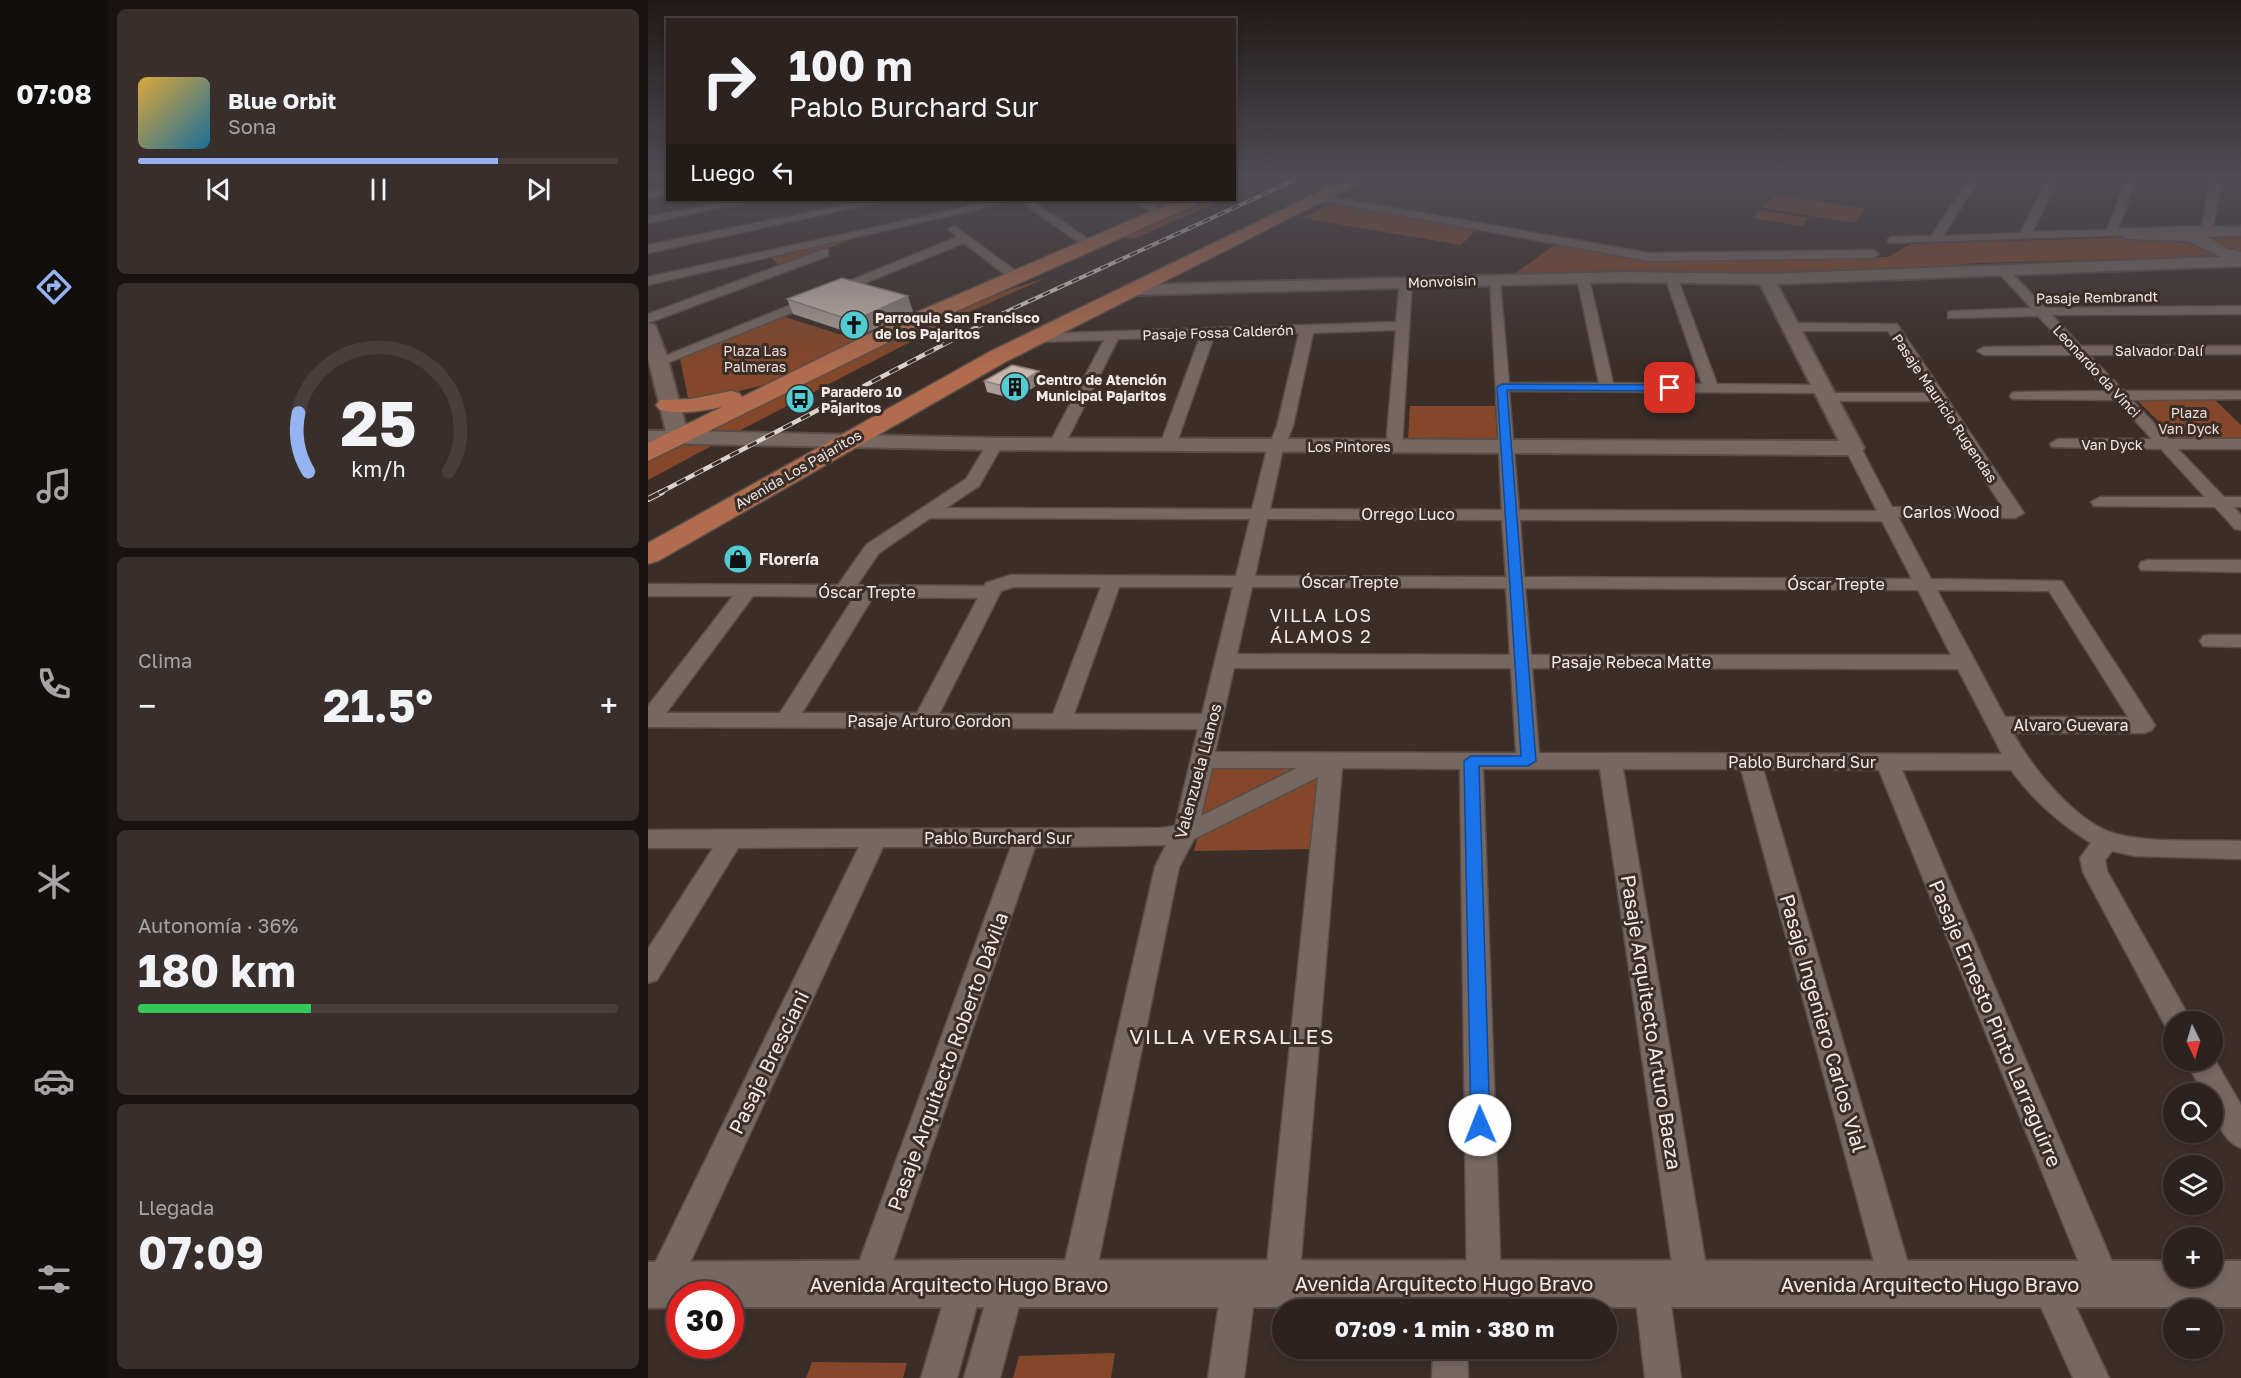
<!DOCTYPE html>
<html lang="es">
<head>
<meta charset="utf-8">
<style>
	:root { --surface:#2c221f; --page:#382f2c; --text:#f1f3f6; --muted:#a6a4a4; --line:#483f3d; --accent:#95b2f1 }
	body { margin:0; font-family:"Golos Text",sans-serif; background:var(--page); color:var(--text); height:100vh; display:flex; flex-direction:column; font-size:22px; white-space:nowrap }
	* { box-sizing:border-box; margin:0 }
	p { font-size:20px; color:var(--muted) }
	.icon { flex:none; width:33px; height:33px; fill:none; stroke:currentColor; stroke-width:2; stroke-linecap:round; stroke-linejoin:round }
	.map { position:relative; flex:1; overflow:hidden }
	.panel { display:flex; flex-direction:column; gap:9px; padding:9px; background:#181311; width:540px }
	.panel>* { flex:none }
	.hud { position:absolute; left:18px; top:18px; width:570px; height:183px; border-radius:0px; box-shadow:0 3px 9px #0003,0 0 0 2px var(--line); background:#2c221f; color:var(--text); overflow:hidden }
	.needle { width:39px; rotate:175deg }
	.fabs { position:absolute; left:1515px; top:1011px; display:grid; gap:12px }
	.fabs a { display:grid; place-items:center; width:60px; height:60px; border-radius:50%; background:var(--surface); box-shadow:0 3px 9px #0003,0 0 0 2px var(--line); font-size:30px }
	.speed { position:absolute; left:18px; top:1281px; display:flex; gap:12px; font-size:30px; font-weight:700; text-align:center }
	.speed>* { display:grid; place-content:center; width:78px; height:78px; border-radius:50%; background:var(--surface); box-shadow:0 3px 9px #0003,0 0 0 2px var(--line); line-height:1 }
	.speed .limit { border:9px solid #d22; background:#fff; color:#111 }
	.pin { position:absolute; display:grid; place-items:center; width:51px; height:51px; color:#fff; margin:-26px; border-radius:12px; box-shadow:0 3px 9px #0006 }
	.me { position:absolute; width:66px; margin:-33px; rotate:359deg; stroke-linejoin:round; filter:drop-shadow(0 0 4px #0008) }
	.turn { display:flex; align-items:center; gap:21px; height:126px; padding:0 24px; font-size:27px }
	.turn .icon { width:78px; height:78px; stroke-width:2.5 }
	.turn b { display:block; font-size:42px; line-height:51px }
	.then { display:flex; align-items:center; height:57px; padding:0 24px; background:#0003; gap:12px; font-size:22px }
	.big { font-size:45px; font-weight:700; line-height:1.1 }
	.panel .card { flex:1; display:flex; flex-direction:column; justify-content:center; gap:9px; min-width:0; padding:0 21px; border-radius:9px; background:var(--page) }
	.panel .dial { align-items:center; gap:0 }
	.dial svg { height:156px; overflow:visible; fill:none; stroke:var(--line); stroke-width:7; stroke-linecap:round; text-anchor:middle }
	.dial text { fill:var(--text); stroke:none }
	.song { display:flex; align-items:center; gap:18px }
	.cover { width:72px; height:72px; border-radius:9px; background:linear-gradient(135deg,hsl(40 70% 55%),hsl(200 70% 35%)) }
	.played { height:6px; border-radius:3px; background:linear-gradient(90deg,var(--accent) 75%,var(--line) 75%) }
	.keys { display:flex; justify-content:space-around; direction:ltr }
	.heat { display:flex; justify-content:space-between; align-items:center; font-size:33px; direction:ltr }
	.charge { height:9px; border-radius:4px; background:linear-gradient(90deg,#34c759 36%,var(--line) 0) }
	.trip { position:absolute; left:624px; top:1299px; width:345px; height:60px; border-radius:30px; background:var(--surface); box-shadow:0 3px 9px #0003,0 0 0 2px var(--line); font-weight:700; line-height:60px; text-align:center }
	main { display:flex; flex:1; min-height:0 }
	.menu { display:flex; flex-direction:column; width:108px; justify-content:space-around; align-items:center; background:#120e0c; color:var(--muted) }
	.menu .icon { width:42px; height:42px }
	.menu .selected { color:var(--accent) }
	.menu b { font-size:27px; color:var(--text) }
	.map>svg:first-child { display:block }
</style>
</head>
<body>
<main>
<nav class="menu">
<b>07:08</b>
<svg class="icon selected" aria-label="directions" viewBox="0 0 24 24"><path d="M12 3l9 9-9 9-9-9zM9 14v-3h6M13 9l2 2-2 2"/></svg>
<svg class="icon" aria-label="music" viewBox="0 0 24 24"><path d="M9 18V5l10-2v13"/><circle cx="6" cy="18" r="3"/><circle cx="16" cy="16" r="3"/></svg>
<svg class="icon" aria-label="phone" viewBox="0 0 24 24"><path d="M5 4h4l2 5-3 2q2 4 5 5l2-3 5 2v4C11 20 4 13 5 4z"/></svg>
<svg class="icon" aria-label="climate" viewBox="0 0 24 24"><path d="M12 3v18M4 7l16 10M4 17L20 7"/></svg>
<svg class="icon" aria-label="car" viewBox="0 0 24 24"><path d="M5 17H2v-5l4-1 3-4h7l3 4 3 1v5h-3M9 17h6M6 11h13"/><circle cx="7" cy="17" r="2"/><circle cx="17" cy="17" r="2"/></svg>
<svg class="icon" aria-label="filters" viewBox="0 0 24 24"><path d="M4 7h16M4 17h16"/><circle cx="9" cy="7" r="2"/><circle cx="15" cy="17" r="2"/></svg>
</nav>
<section class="panel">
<div class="card">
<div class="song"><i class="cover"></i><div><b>Blue Orbit</b><p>Sona</p></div></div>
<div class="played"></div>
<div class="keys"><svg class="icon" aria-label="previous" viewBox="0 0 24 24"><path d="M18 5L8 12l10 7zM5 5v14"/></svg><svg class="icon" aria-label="pause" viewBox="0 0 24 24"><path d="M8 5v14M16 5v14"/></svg><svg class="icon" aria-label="next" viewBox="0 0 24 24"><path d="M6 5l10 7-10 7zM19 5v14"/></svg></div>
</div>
<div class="card dial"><svg viewBox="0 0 100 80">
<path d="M14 69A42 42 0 1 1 86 69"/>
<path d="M14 69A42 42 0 0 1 9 39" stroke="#95b2f1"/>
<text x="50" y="56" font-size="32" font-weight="700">25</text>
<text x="50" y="72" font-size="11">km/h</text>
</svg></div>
<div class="card"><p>Clima</p>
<div class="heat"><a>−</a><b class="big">21.5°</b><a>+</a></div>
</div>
<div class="card"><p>Autonomía · 36%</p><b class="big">180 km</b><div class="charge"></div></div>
<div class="card"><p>Llegada</p><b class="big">07:09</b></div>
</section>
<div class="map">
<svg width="1593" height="1378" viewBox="0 0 1593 1378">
	<rect width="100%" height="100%" fill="#3b2e29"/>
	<!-- green -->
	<g fill="#84472a">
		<path d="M1128 194 1217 209 1207 223 1115 208Z"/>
		<path d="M551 200H575L488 238H476L420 263 363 282Z"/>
		<path d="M684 204 828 230 813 245 653 218Z"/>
		<path d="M1112 210 1161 218 1154 226 1105 218Z"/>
		<path d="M215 235 132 266 121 256Z"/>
		<path d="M1525 236 1567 241 1569 236H1593V256L1329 263 1261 269 1109 275 928 272 865 275 909 243 1017 261 1240 257 1263 244Z"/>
		<path d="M400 277 310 317 85 434 57 429 308 307Z"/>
		<path d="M134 316 213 341 116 385 41 403 32 359Z"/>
		<path d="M1488 399 1567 400 1593 425V439L1529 440Z"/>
		<path d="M762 406H847L849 439H760Z"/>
		<path d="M31 442 69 443 0 480V459Z"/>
		<path d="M656 766 550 820 560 767Z"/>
		<path d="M672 772 670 849 546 851 551 831Z"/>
		<path d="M467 1353 463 1378H365L371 1356Z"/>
		<path d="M164 1362 259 1363 255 1378H158Z"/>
	</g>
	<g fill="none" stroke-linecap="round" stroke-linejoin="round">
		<!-- street casing -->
		<g stroke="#584d49" stroke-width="3">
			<g id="street">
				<path d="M1324 175H1334L1295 236 1372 233 1403 175H1413L1384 232 1459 230 1480 175H1490L1470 229 1554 226 1564 175H1593V180L1574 177 1565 226 1583 227 1585 229 1579 232 1240 243V239L1244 237 1283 236Z"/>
				<path d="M20 188V194L0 198V192Z"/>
				<path d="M672 195 1001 253 1225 250 1231 254 1225 258 1001 261 668 200 667 198Z"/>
				<path d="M88 200H107L0 223V217Z"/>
				<path d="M222 200H240L0 253V245Z"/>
				<path d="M351 200H369L0 285V277Z"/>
				<path d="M370 200H382L448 244 438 247Z"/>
				<path d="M485 200H497L519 213 509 215Z"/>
				<path d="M306 226 372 274V280H364L316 243 17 364H7L5 361 309 237 300 229Z"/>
				<path d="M176 249 180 250V256L0 323V314Z"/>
				<path d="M1353 265 1357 266 1397 308 1593 306V314L1404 315 1433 346H1593V354L1441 355 1476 391H1593V399L1484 400 1521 439H1593V449H1530L1576 497H1593V507H1586L1593 515V530L1587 529 1567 507 1446 506 1443 502 1452 497H1557L1513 449 1404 447 1402 444 1410 439H1504L1468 400 1364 399 1362 396 1364 393 1369 392 1459 391 1426 355H1336L1329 351 1336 347 1418 346 1390 316 1300 318V312L1305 311 1383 308 1347 269Z"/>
				<path d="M1023 273 1029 277 1069 384 1175 385 1182 389 1175 393 861 391 871 510 1229 511 1197 448 1205 443 1213 448 1244 507 1355 508 1286 401H1179L1172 397 1179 393H1280L1240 331H1143L1136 327 1143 323 1249 324 1376 513 1367 518 1250 517 1283 579 1414 581 1507 725 1504 730 1496 733H1365C1383 767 1429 824 1468 834 1508 844 1553 839 1593 841V859L1487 856 1464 851 1457 860 1459 871 1544 1022H1526V1033L1520 1031 1435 872 1432 858 1443 843C1412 824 1384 799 1363 770H1254L1474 1285 1469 1297 1457 1302 1445 1297 1231 770 1115 769 1266 1284 1261 1296 1249 1301 1237 1296 1232 1284 1093 769H975L1061 1284 1056 1296 1044 1301 1032 1296 1027 1284 952 769H835L853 1283 848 1295 836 1300 824 1295 819 1283 812 769 694 768 651 1283 646 1295 634 1300 622 1295 617 1283 670 777 546 839 531 867 446 1283 441 1295 429 1300 417 1295 412 1283 507 867 518 845 387 847 237 1284 232 1296 220 1301 208 1296 203 1284 363 847H235L26 1297 14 1302 2 1297 0 1279 2 1273 211 847 90 848 9 980 0 983V949L65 848H0V830L513 828 527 826 550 729 0 727V706L85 596H0V584L190 585 218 545 318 479 341 441 347 439 355 444 331 486 298 508 604 509 618 453 629 426 651 333 566 336 528 445 520 450 512 445 552 337 470 339 417 444 409 449 401 444 456 340 386 342 379 338 386 334 748 322 752 282 758 278 764 282 754 446 746 451 738 446 748 330 665 333 645 426 634 453 622 509 854 510 842 277 846 276 852 280 861 383H951L929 278 935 274 941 278 965 383 1054 384 1017 277ZM282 518 602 519 588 576 363 575 338 583 336 586 209 585 231 553ZM619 519 854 520 858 577 607 576ZM872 520 1234 521 1264 579 876 577ZM365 587H453L405 714H291L353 591ZM471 587H585L554 714H426ZM604 587 858 588 862 655 589 654ZM877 588 1270 590 1303 655H883ZM1289 590 1401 591 1480 717H1357ZM105 596 206 597 132 713H18ZM225 597 330 598 269 713H154ZM586 668H863L868 753 567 752ZM884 668 1310 669 1354 754 891 753ZM564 768H649L553 816Z"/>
				<path d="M1500 560H1593V572L1493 570 1491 566 1493 562Z"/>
				<path d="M1562 635H1593V647L1555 646 1552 641 1555 636Z"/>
				<path d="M1564 1055 1593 1105V1148C1573 1140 1564 1114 1564 1094H1555L1538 1060H1564Z"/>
				<path d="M318 1266 330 1271 335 1283 309 1378H273L301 1283 306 1271Z"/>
				<path d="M360 1266 372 1271 377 1283 352 1378H316L343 1283 348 1271Z"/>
				<path d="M591 1266 603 1271 608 1283 596 1378H560L574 1283 579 1271Z"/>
				<path d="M1003 1266 1015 1271 1020 1283 1033 1378H997L986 1283 991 1271Z"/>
				<path d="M1400 1268 1412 1273 1461 1378H1425L1383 1285 1388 1273Z"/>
				<path d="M785 1348H819L820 1378H784Z"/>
			</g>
		</g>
		<!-- secondary casing -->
		<g stroke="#584d49" stroke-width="4">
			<g id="secondary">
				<path d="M1593 226V236L1560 237 1580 249 1593 252V266L1129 284 1216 448 1213 453 1205 455 347 450 0 443V431H18L0 358V323L7 325 19 356 39 431 347 438 1191 441 1112 284 976 282 486 295 477 290 486 285 976 272 1118 274 1573 257 1540 241 1479 239 1471 234 1479 229 1547 232 1556 228Z"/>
				<path d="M318 1260 1526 1261V1276H1564V1261H1593V1307H82V1294H32V1307L0 1308V1262Z"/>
			</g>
		</g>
		<!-- primary casing -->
		<g stroke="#584d49" stroke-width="3">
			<g id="primary">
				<path d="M586 175H606L586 185Z"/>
				<path d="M706 175H727L359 361 10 561 0 564V543L343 351Z"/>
				<path d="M530 200H552L549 204 255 335 0 461V443L74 407C53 411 33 415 12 410L8 405 12 400 43 399 83 391 91 393 94 397 239 325Z"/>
			</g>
		</g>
		<!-- street -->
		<use href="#street" fill="#766761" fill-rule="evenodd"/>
		<!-- secondary -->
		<use href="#secondary" fill="#766761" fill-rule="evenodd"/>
		<!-- primary -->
		<use href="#primary" fill="#b06c4d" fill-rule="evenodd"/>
		<!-- rail-far2 casing -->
		<g stroke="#dcd3cf" stroke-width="4">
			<path id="rail-far2" d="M351 315 658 175"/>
		</g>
		<!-- rail-far1 casing -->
		<g stroke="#dcd3cf" stroke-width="4.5">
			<path id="rail-far1" d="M11 493 354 314"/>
		</g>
		<!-- rail casing -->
		<g stroke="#dcd3cf" stroke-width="6">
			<path id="rail" d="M0 499 14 492"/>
		</g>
		<!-- rail-far2 -->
		<use href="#rail-far2" stroke="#3b2e29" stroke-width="2" stroke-dasharray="8" stroke-linecap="butt"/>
		<!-- rail-far1 -->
		<use href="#rail-far1" stroke="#3b2e29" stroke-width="3" stroke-dasharray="10" stroke-linecap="butt"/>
		<!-- rail -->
		<use href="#rail" stroke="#3b2e29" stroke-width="4" stroke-dasharray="12" stroke-linecap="butt"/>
	</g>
	<!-- wall -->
	<g fill="#a99c96">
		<path d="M139 299 265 311 211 336 145 314Z"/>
		<path d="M391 371 394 382 367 399 339 392 336 381Z"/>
	</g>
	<!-- shaded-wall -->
	<g fill="#8a7f7a">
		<path d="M260 296 265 311 211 336 205 321Z"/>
		<path d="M391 371 394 382 367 399 364 388Z"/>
	</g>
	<!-- building -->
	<g fill="#c5b5ae" stroke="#8a7f7a" stroke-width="1.5">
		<path d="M194 278 260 296 205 321 139 299Z"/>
		<path d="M364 365 391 371 364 388 336 381Z"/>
	</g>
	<!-- sky -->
	<linearGradient id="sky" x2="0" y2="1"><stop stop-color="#201917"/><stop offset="0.48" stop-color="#4f4c54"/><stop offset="1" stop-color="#4f4c54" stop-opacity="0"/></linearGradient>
	<rect width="1593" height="368" fill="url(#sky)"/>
	<!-- route -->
	<path fill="#1a73e8" stroke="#114b97" stroke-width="1.5" d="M854 384 1022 385 1026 388 1022 391 859 390 888 761 880 766H831L842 1125 839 1132 832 1135 826 1132 823 1125 816 761 823 756H873L849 387Z"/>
	<!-- icons -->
	<defs>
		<g id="church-disc" transform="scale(1.5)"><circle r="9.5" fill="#51ccd2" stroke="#3b2e29"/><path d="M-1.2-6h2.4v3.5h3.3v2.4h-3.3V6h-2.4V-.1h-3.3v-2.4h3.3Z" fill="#111"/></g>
		<g id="building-disc" transform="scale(1.5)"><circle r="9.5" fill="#51ccd2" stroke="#3b2e29"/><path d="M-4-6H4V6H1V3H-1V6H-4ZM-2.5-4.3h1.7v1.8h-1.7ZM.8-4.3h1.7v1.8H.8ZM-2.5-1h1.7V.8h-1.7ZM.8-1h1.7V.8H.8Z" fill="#111"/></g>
		<g id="bus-disc" transform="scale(1.5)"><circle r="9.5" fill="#51ccd2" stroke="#3b2e29"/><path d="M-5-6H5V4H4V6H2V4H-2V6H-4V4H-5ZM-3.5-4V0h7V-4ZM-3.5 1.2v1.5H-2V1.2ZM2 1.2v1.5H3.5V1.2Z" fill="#111"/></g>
		<g id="shop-disc" transform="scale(1.5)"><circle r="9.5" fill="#51ccd2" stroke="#3b2e29"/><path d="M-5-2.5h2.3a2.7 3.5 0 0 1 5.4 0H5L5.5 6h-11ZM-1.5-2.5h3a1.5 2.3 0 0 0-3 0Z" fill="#111"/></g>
	</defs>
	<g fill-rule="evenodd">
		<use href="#church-disc" x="206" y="325"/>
		<use href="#building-disc" x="367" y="387"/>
		<use href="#bus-disc" x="152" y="399"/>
		<use href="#shop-disc" x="90" y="559"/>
	</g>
	<g text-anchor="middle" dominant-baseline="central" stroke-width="6" stroke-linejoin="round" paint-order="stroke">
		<!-- far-street labels -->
		<g font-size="14" fill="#f3eae6" stroke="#3b2e29">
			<text transform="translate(794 281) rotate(-2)">Monvoisin</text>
			<text transform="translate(1449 297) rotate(-1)">Pasaje Rembrandt</text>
			<text transform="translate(570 332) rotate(-2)">Pasaje Fossa Calderón</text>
			<text x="1511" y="350">Salvador Dalí</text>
			<text transform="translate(1449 371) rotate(47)">Leonardo da Vinci</text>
			<text transform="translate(1297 408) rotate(56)">Pasaje Mauricio Rugendas</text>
			<text x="1464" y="444">Van Dyck</text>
			<text x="701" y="446">Los Pintores</text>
			<text transform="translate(150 469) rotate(-30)">Avenida Los Pajaritos</text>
		</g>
		<!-- far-poi labels -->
		<g font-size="14" font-weight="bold" fill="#f3eae6" stroke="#3b2e29" text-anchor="start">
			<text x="227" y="317">Parroquia San Francisco<tspan x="227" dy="16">de los Pajaritos</tspan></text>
			<text x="388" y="379">Centro de Atención<tspan x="388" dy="16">Municipal Pajaritos</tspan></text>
			<text x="173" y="391">Paradero 10<tspan x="173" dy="16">Pajaritos</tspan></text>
		</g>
		<!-- far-park labels -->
		<g font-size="14" fill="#f1dbd2" stroke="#3b2e29">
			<text x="107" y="350">Plaza Las<tspan x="107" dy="16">Palmeras</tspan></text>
			<text x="1541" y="412">Plaza<tspan x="1541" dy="16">Van Dyck</tspan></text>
		</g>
		<!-- street labels -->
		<g font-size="16" fill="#f3eae6" stroke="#3b2e29">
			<text x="1303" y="512">Carlos Wood</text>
			<text x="760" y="514">Orrego Luco</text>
			<text x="702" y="582">Óscar Trepte</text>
			<text x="1188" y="584">Óscar Trepte</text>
			<text x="219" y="592">Óscar Trepte</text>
			<text x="983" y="662">Pasaje Rebeca Matte</text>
			<text x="281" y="721">Pasaje Arturo Gordon</text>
			<text x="1423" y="725">Alvaro Guevara</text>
			<text x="1154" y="762">Pablo Burchard Sur</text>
			<text transform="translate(550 771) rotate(-75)">Valenzuela Llanos</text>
			<text x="350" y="838">Pablo Burchard Sur</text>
		</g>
		<!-- poi labels -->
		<g font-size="16" font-weight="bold" fill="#f3eae6" stroke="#3b2e29" text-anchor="start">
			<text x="111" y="559">Florería</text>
		</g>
		<!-- neighbourhood labels -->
		<g font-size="18" letter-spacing="1.5" fill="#f3eae6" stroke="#3b2e29">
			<text x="673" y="615">VILLA LOS<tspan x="673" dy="21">ÁLAMOS 2</tspan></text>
		</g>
		<!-- near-street labels -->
		<g font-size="20" fill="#f3eae6" stroke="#3b2e29">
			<text transform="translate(1004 1022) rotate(81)">Pasaje Arquitecto Arturo Baeza</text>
			<text transform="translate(1176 1023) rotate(74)">Pasaje Ingeniero Carlos Vial</text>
			<text transform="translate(1348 1023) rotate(67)">Pasaje Ernesto Pinto Larraguirre</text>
			<text transform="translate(299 1061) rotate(-70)">Pasaje Arquitecto Roberto Dávila</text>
			<text transform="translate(120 1062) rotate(-64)">Pasaje Bresciani</text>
			<text x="796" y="1283">Avenida Arquitecto Hugo Bravo</text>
			<text x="311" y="1284">Avenida Arquitecto Hugo Bravo</text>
			<text x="1282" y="1284">Avenida Arquitecto Hugo Bravo</text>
		</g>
		<!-- near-neighbourhood labels -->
		<g font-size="21" letter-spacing="1.5" fill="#f3eae6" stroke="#3b2e29">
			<text x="584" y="1036">VILLA VERSALLES</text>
		</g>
	</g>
</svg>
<div class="fabs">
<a><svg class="needle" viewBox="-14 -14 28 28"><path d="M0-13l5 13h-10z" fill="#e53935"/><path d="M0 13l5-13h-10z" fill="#a6a4a4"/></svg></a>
<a><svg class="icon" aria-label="search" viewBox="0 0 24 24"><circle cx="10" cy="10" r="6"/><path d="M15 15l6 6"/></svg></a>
<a><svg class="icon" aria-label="layers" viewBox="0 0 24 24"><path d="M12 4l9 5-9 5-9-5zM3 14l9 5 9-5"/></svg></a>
<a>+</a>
<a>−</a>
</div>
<div class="speed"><div class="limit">30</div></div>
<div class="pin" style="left:1022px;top:388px;background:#d93025"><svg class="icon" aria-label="arrive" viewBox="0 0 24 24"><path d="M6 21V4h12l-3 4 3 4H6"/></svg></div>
<svg class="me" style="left:832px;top:1125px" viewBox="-20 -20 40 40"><circle r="19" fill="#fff"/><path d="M0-13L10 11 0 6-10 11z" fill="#1a73e8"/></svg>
<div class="trip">07:09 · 1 min · 380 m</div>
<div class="hud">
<div class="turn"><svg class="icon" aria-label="right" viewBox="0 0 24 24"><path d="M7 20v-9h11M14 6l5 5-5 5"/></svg><div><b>100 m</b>Pablo Burchard Sur</div></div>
<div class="then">Luego<svg class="icon" aria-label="left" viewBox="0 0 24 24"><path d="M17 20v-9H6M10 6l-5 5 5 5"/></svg></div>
</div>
</div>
</main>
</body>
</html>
